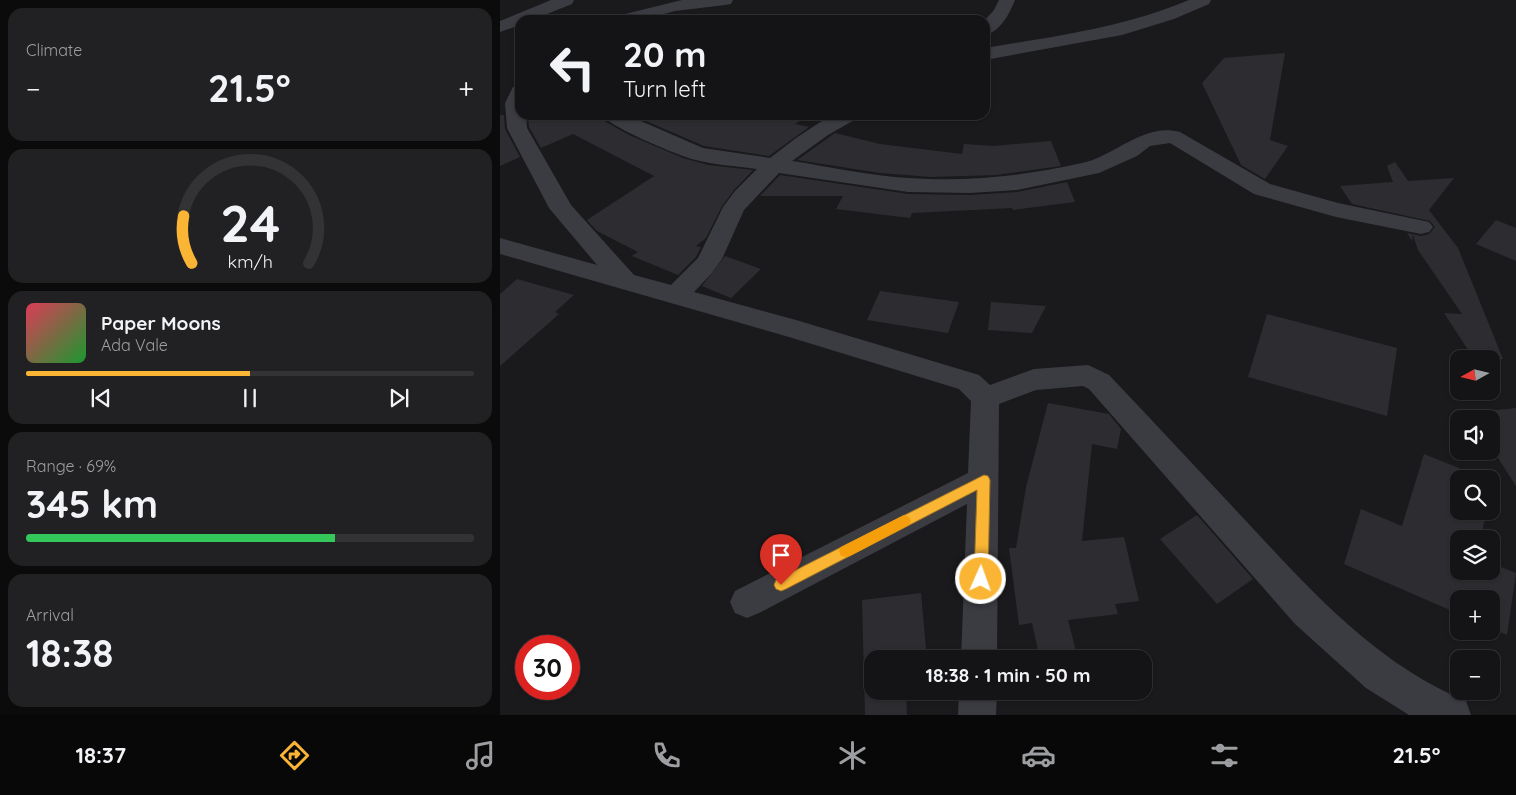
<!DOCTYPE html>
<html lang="en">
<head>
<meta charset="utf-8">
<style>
	:root { --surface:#141416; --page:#212123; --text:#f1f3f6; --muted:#9d9ea1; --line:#333335; --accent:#fbb534 }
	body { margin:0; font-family:Quicksand,sans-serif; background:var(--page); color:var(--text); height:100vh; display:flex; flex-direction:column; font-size:19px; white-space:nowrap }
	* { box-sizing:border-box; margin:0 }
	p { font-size:16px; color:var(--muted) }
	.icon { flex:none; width:28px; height:28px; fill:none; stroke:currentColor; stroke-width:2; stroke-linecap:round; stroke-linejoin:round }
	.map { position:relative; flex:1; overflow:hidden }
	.details { display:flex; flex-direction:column; gap:8px; padding:8px; background:#0b0b0c; width:500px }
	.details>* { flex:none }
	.top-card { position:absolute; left:15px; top:15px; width:475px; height:105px; border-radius:15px; box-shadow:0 1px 4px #0004,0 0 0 1px var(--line); background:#141416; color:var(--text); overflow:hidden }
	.needle { width:32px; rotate:262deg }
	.buttons { position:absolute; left:950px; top:350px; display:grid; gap:10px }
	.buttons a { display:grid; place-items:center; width:50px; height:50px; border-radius:10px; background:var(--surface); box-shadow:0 1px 4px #0004,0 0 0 1px var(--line); font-size:25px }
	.speed { position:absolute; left:15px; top:635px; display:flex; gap:10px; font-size:25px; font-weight:700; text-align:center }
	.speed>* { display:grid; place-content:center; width:65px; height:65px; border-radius:50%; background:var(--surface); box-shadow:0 1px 4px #0004,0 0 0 1px var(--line); line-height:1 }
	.speed .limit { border:8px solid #d22; background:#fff; color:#111 }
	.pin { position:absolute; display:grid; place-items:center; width:42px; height:42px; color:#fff; margin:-51px -21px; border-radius:50% 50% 50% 0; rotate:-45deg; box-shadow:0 0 5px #0007 }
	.pin .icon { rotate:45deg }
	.me { position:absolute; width:55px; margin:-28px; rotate:2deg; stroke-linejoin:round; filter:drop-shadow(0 0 4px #0008) }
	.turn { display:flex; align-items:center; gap:18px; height:105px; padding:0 25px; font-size:22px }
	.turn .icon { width:65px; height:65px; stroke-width:2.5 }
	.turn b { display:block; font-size:35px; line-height:42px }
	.big { font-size:38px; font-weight:700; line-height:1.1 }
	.details .card { flex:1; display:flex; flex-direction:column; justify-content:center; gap:8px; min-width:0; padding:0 18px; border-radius:15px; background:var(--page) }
	.details .dial { align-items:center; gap:0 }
	.dial svg { height:130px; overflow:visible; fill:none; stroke:var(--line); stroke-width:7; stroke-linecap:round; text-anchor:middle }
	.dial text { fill:var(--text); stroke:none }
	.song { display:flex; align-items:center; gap:15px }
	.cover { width:60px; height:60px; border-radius:8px; background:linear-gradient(135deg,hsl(350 70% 55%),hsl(130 70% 35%)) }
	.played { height:5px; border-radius:2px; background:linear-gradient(90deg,var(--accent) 50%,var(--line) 50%) }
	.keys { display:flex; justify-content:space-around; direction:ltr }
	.heat { display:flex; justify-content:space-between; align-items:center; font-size:28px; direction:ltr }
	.charge { height:8px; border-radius:4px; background:linear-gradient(90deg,#34c759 69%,var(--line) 0) }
	.trip { position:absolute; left:364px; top:650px; width:288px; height:50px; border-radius:15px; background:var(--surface); box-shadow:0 1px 4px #0004,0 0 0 1px var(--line); font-weight:700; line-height:50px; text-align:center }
	.tab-bar { display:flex; height:80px; justify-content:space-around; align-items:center; background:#080809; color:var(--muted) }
	.tab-bar .icon { width:35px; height:35px }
	.tab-bar .current { color:var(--accent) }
	.tab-bar b { font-size:22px; color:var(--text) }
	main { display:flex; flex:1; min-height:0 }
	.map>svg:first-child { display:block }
</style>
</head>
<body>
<main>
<section class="details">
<div class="card"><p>Climate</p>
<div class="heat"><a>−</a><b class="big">21.5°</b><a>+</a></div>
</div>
<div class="card dial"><svg viewBox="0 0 100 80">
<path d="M14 69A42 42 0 1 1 86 69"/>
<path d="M14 69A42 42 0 0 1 9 40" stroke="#fbb534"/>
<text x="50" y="56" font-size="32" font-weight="700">24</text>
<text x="50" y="72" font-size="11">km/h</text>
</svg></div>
<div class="card">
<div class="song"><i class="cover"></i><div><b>Paper Moons</b><p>Ada Vale</p></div></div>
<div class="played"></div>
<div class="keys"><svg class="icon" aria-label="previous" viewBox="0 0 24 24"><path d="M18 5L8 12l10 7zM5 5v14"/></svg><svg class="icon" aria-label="pause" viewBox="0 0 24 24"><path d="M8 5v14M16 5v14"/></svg><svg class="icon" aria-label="next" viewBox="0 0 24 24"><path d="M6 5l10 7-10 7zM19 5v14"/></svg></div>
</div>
<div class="card"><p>Range · 69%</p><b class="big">345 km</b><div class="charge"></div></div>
<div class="card"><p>Arrival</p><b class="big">18:38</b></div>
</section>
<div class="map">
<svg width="1016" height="715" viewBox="0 0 1016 715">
	<rect width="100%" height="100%" fill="#1a1a1d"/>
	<!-- building -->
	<g fill="#2d2d31">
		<path d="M785 53 770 140 788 146 765 179 741 165 702 83 724 58Z"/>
		<path d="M0 115H4L5 129 20 157 0 166Z"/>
		<path d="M28 115H100L106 122 129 135 183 158 208 165 253 170 234 190 222 206 206 238 196 246 201 247 196 257 178 275 132 256 138 252 97 231 87 220 154 176 73 134 41 148 29 127Z"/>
		<path d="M132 115H309L295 124 309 127 269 156 204 146Z"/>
		<path d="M335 133 380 144 462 154 464 144 493 146 551 141 561 166 496 175 431 177 380 173 297 160Z"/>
		<path d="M895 162 908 181 954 178 929 210 958 248 1003 359H974L944 313 962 314 918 250 913 235 912 241 907 233 921 236 929 234 935 227 930 221 852 204 840 186 893 182 887 166Z"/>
		<path d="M280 175 408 194 470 195 517 192 567 182 575 202 513 210 512 208 412 213 410 218 336 209 343 196H260Z"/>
		<path d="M996 220 1016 228V261L976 244Z"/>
		<path d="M225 256 261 269 231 298 202 286Z"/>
		<path d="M17 279 74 295 55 312 59 314 0 366V294Z"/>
		<path d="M380 291 459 302 448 333 367 320Z"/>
		<path d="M491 302 546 306 532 333 488 330Z"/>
		<path d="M767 314 897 348 887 416 748 377Z"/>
		<path d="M548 403 609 414 621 429 617 449 592 444 582 541 624 537 639 601 615 604 618 614 568 620 578 659H540L532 623 519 625 509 548H516L526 487Z"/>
		<path d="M1016 408V486L991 447V419H973L969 413Z"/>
		<path d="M924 454 986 479H959V511H986L981 539H959V571H991V563L1016 573 1007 635 991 628V599H959V614L844 564 861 509 902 526Z"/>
		<path d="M697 515 753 579 717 604 660 539Z"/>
		<path d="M421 593 427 659H372V691H406L407 715H365L362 600Z"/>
	</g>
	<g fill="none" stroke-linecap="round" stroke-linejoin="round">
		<!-- minor -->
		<g fill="#3b3c42" fill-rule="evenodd">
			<path d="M51 0H74L72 4 32 20H20V25L0 32V21Z"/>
			<path d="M182 0H233L231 4 225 5 175 11 142 20H114L117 16Z"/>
			<path d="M499 0H515C510 13 500 32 485 35V20L494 10Z"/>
			<path d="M689 0H711L709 4 674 19 622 35 485 60V48C556 36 622 28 689 0Z"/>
			<path d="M20 85V115H26L27 128 71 205 134 275 171 285 198 258 223 207 235 191 257 169C236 166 213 165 192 159 175 154 110 127 102 115H127L203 148 270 158 296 138 328 117 333 115H359L356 119 328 135 292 161C331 167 370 176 409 178 469 182 523 176 582 163 615 156 644 122 680 132L770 184 838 203 929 222 933 227 929 232 921 234 836 217 754 194 670 143 650 146 637 156 599 173 517 190 470 193 408 192 279 173 244 210 222 259 211 274 194 292 296 320 479 375 490 385 534 369 588 365 609 375C655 423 700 472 746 521 811 591 876 664 966 701L971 715H909L866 688 795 624 589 389 583 386 536 390 499 404 497 659H461L467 504 259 613 247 618 235 613 230 602 235 591 468 473 471 401 459 389 289 337 0 254V238L97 265 49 208 7 128 5 103 13 87Z"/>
			<path d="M459 691H497L496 715H458Z"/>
		</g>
	</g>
	<!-- route -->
	<path fill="#fbb534" stroke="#a37622" d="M484 475 488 476 490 480 488 579 486 584 481 586 476 584 474 579 477 490 286 589 281 591 276 589 274 585 276 580Z"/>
	<!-- slow -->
	<path fill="#f59e0b" d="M404 515 409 517 411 521 409 525 350 556 346 557 341 556 339 551 341 547Z"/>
</svg>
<div class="buttons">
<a><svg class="needle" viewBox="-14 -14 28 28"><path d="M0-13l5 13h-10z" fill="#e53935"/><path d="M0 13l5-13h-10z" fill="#9d9ea1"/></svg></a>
<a><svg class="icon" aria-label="sound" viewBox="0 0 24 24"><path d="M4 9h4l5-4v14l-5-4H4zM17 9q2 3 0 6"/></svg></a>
<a><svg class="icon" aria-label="search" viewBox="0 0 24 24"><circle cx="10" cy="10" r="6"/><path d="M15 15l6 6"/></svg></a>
<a><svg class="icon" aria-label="layers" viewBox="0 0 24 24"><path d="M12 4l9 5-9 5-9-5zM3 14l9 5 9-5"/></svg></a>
<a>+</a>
<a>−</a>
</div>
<div class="speed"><div class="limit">30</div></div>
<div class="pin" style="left:281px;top:585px;background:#d93025"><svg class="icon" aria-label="arrive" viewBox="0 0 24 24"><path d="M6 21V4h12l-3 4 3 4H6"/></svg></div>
<svg class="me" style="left:481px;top:579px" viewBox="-20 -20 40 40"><circle r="17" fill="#fbb534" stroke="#fff" stroke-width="3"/><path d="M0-11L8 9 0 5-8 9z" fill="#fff"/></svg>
<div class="trip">18:38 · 1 min · 50 m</div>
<div class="top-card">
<div class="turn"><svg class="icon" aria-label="left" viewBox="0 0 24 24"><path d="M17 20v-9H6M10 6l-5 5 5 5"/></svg><div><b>20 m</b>Turn left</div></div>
</div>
</div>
</main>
<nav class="tab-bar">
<b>18:37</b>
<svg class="icon current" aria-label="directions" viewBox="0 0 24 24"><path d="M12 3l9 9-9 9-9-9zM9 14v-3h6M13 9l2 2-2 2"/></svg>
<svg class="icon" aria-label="music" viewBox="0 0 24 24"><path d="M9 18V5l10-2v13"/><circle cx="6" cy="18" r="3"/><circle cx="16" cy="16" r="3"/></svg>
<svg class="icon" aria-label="phone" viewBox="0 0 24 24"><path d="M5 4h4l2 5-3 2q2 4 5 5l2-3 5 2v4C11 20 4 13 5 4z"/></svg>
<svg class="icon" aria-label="climate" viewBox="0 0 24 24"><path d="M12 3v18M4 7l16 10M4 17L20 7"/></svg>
<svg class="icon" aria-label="car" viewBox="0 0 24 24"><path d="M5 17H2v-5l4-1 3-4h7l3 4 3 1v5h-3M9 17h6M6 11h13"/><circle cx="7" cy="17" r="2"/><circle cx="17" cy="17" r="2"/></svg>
<svg class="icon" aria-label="filters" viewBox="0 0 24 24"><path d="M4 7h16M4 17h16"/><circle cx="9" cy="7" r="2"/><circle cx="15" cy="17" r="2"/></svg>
<b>21.5°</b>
</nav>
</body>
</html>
